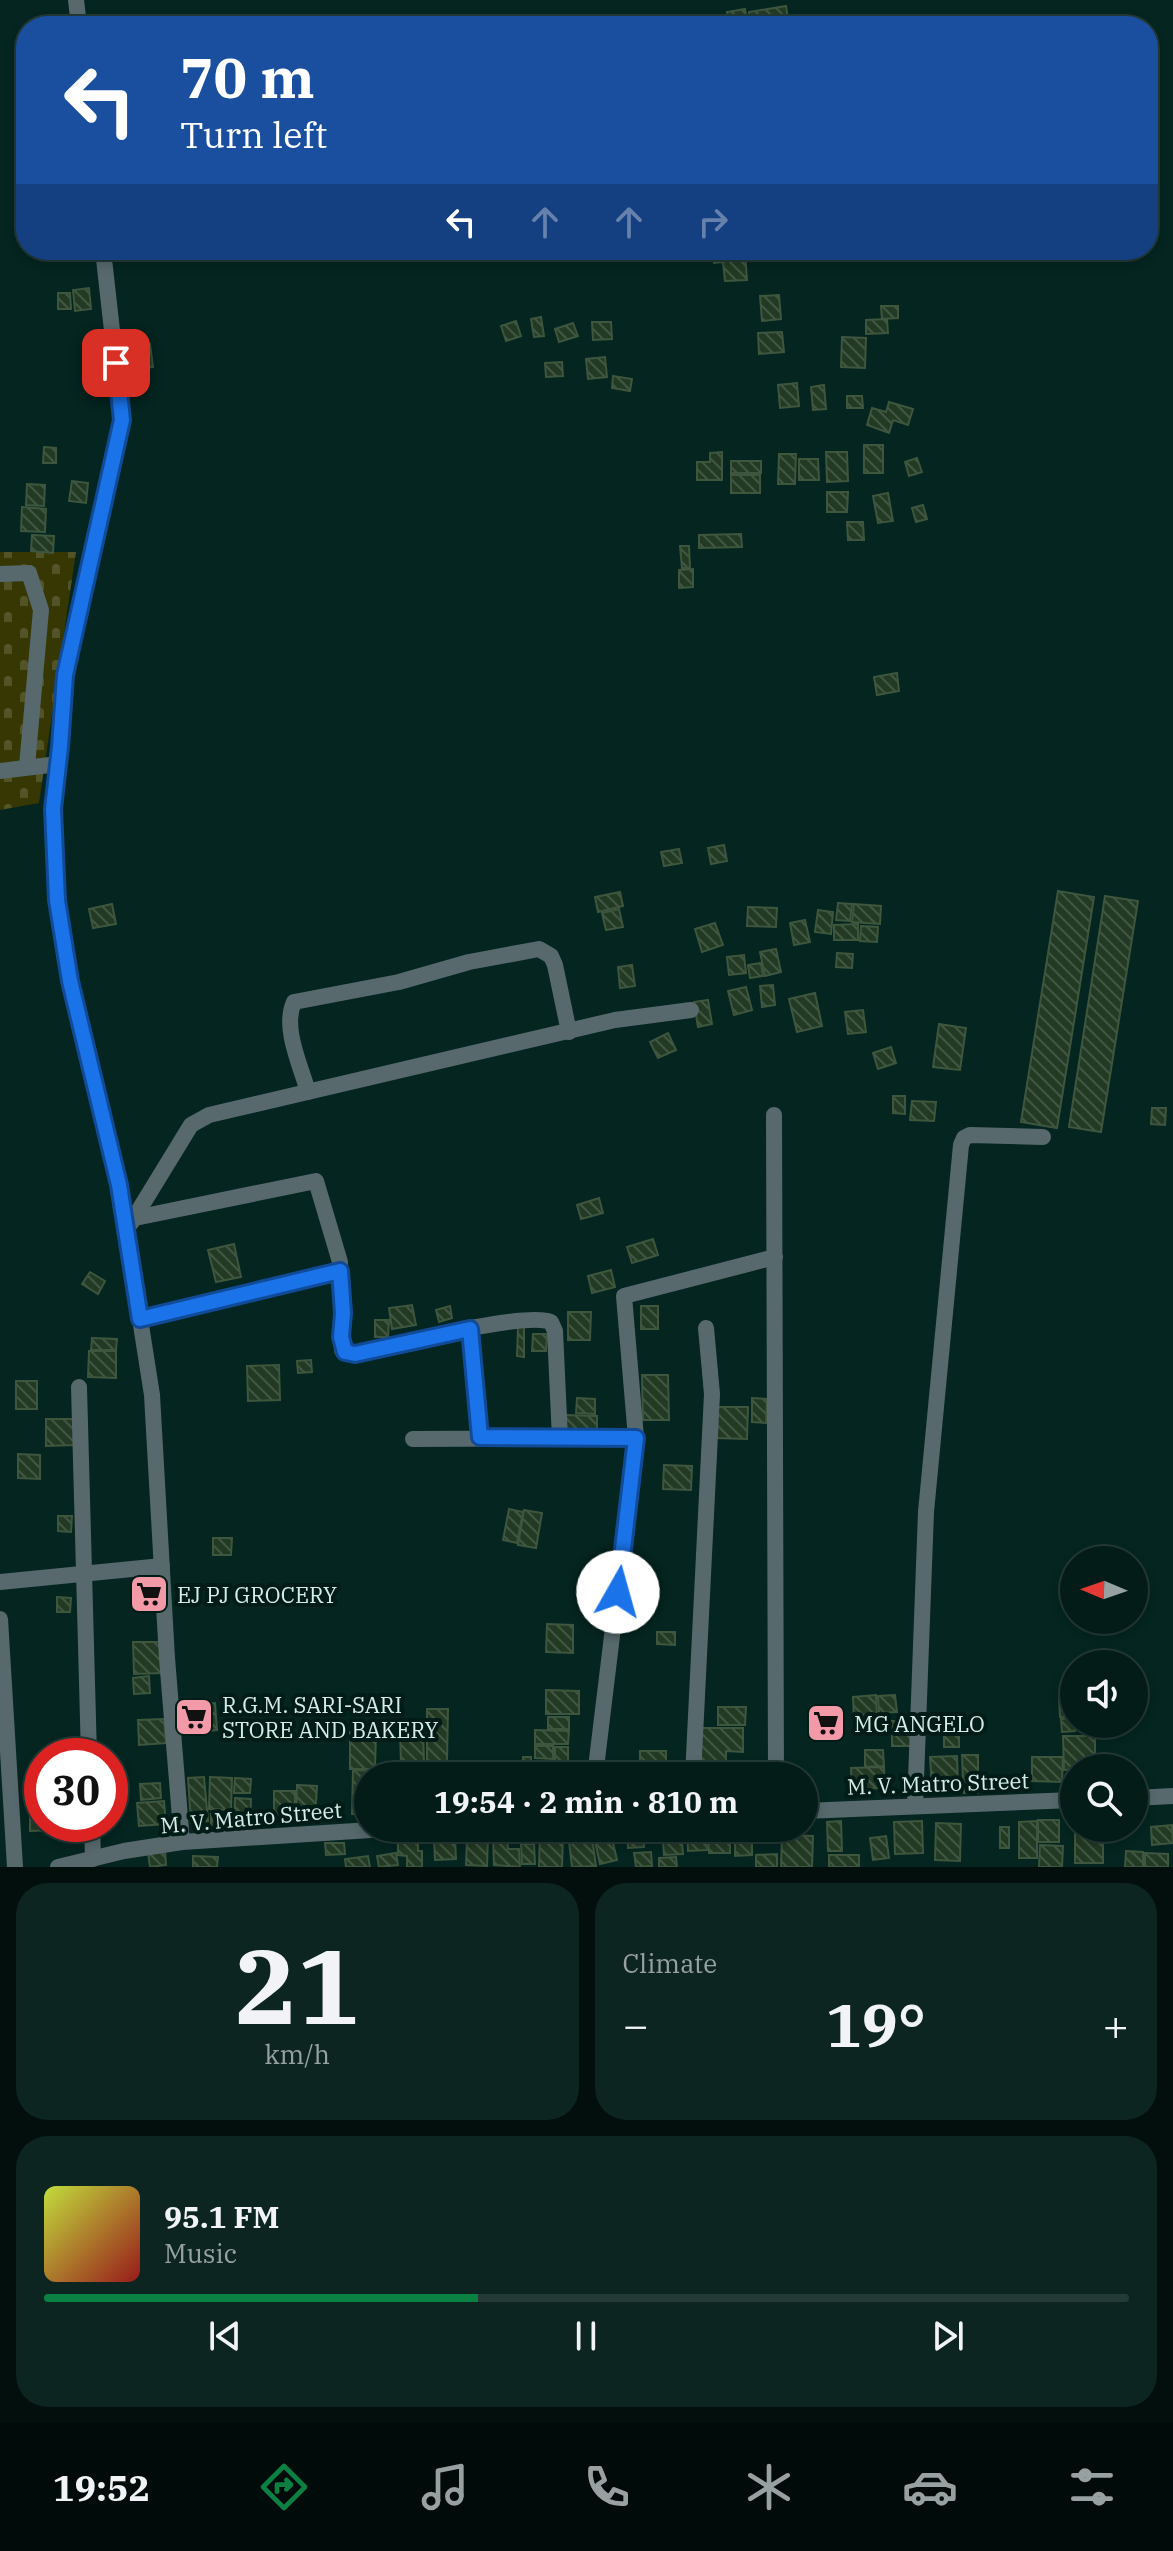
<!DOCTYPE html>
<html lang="en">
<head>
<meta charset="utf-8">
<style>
	:root { --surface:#031c18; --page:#0d2521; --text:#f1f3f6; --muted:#97a1a2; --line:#243a37; --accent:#0b8043 }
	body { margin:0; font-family:"IBM Plex Serif",serif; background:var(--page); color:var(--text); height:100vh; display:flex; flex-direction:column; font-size:30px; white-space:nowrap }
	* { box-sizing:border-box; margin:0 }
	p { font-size:26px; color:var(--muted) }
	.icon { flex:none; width:44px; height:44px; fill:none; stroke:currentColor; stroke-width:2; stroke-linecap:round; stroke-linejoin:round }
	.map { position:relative; height:1867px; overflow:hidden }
	.drawer { display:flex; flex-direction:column; gap:16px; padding:16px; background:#020f0d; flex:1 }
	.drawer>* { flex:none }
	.top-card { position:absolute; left:16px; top:16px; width:1142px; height:244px; border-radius:32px; box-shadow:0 4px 12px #0003,0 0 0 2px var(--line); background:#1a4fa0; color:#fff; overflow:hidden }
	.needle { width:52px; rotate:272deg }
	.controls { position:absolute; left:1060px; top:1546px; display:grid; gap:16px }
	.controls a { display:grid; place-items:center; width:88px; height:88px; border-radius:50%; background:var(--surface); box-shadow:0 4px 12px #0003,0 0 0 2px var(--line); font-size:40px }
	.speed { position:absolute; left:24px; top:1738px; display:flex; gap:16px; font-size:40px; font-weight:700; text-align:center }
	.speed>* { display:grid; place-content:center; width:104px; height:104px; border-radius:50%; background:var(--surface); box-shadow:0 4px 12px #0003,0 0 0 2px var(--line); line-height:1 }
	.speed .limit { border:12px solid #d22; background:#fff; color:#111 }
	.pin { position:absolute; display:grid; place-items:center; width:68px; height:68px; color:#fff; margin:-34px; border-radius:16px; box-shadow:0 4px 12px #0006 }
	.me { position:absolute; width:88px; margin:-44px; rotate:7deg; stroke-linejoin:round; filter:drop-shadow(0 0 6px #0008) }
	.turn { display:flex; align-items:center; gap:28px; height:168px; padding:0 32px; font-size:36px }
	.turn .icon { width:104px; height:104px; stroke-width:2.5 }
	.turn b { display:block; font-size:56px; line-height:68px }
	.lanes { display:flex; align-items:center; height:76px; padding:0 32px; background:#0003; justify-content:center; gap:40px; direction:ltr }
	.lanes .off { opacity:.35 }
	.big { font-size:60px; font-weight:800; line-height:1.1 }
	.drawer .card { flex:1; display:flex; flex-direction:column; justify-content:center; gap:12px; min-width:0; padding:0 28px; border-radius:32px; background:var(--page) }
	.drawer .dial { align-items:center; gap:0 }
	.dial b { font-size:104px; line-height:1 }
	.song { display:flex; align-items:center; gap:24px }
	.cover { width:96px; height:96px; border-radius:12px; background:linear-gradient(135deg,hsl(70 70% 55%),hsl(0 70% 35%)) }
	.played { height:8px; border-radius:4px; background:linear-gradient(90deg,var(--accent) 40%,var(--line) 40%) }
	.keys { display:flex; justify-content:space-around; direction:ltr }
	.heat { display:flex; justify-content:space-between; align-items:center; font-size:44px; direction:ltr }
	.drawer .tiles { flex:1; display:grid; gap:16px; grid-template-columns:1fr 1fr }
	.card:last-child { grid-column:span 2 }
	.trip { position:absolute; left:354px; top:1762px; width:464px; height:80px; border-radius:40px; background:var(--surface); box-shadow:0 4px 12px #0003,0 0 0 2px var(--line); font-weight:800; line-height:80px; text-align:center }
	.tab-bar { display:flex; height:128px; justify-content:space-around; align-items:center; background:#010b0a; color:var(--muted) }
	.tab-bar .icon { width:56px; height:56px }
	.tab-bar .on { color:var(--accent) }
	.tab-bar b { font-size:36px; color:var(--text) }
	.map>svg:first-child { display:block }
</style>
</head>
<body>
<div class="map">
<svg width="1173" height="1867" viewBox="0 0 1173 1867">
	<defs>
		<pattern id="cemetery-stones" width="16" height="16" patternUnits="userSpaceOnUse" patternTransform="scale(2)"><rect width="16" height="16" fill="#363702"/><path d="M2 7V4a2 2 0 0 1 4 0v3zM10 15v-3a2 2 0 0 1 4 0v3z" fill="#525427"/></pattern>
		<pattern id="building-back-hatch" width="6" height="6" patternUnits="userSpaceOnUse" patternTransform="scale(2)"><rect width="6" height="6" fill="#223a23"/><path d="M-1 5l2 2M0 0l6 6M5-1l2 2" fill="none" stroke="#415743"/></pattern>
	</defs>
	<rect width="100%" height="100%" fill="#042520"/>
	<!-- cemetery -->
	<path fill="url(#cemetery-stones)" d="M0 552H76L39 803 0 810Z"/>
	<!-- building -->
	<g fill="url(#building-back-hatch)" stroke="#3e563e" stroke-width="2">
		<path d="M786 6 789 26H751L749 12Z"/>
		<path d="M745 9 748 26H729L727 12Z"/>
		<path d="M713 250H727V254L745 252 747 280 725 281 723 262 714 263Z"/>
		<path d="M89 288 91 309 75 311 73 290Z"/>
		<path d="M58 293H70L71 309H58Z"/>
		<path d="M779 295 781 319 762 321 760 296Z"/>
		<path d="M881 306H898V318L882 319Z"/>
		<path d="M541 317 544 336 534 337 531 319Z"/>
		<path d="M887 319 888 333 866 334V320Z"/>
		<path d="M516 321 521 336 506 341 501 326Z"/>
		<path d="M592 322H611L612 339 593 340Z"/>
		<path d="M573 323 578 336 559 342 555 329Z"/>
		<path d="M782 332 784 352 759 354 758 333Z"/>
		<path d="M842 337 866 338 865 368 841 367Z"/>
		<path d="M150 344 153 367 141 368 139 345Z"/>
		<path d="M605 357 607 377 588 379 586 359Z"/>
		<path d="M562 362 563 376 546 377 545 363Z"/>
		<path d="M613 376 632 379 630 391 612 388Z"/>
		<path d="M797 383 799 406 780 408 778 385Z"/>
		<path d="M824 385 826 409 813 410 811 387Z"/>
		<path d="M847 396H862L863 408H847Z"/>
		<path d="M889 402 913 409 908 425 893 420 889 433 867 425 872 408 886 412Z"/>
		<rect x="864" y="445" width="19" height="28"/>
		<path d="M44 447 56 448V463H43Z"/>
		<path d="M722 452V480H697V462H710V453Z"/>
		<path d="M826 452H847L848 481 827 482Z"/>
		<path d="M779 454H796L795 484H778Z"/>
		<path d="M917 458 922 472 909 476 905 462Z"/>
		<path d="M799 459H818L819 480H799Z"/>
		<rect x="731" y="461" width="30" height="12"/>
		<rect x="731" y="475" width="29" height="18"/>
		<path d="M72 481 88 483 86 503 69 501Z"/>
		<path d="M27 484 45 485 44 506 26 505Z"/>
		<path d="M827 492H848L847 512H827Z"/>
		<path d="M888 493 893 521 878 523 873 496Z"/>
		<path d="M923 505 927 519 916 522 912 508Z"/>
		<path d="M22 507 46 509 45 532 21 531Z"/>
		<path d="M847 522H863L864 540H848Z"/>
		<path d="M741 534 742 547 699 548V535Z"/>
		<path d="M32 535 54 536 53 553 31 551Z"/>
		<path d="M680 546H689L690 568H682Z"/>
		<path d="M693 569V587L679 588V570Z"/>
		<path d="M897 673 899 691 877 695 874 677Z"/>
		<path d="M724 845 727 861 711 864 708 848Z"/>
		<path d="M679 849 682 863 664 866 661 852Z"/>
		<path d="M1058 891 1094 897 1057 1128 1021 1122Z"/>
		<path d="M620 892 623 906 598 912 595 897Z"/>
		<path d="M1105 896 1138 901 1101 1132 1069 1127Z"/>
		<path d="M838 903 852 904 850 921 836 920Z"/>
		<path d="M112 904 116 924 93 928 89 909Z"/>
		<path d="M854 904 881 906 880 924 852 922Z"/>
		<path d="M748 907 777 908 776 927 747 926Z"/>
		<path d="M619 909 623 927 606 930 602 913Z"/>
		<path d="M818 910 833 912 831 934 815 932Z"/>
		<path d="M805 920 810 942 794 945 790 923Z"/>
		<path d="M715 923 723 945 702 952 695 929Z"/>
		<path d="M858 924V940H834V925Z"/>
		<path d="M861 926 878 927 877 942 860 941Z"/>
		<path d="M776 949 781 972 765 976 760 952Z"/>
		<path d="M837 953 853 954 852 968 836 967Z"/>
		<path d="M744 955 746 973 729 975 727 957Z"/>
		<path d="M761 963 763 976 750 978 748 965Z"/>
		<path d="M632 965 635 986 620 988 618 967Z"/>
		<path d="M773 985 775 1005 762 1007 760 986Z"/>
		<path d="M746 987 752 1010 734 1015 728 991Z"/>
		<path d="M815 993 822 1026 797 1032 789 999Z"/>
		<path d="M708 1000 712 1024 698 1027 694 1002Z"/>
		<path d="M863 1010 866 1032 848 1034 845 1012Z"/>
		<path d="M939 1024 966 1028 960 1070 933 1067Z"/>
		<path d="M668 1033 676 1050 658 1058 650 1042Z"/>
		<path d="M891 1047 896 1063 878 1069 873 1053Z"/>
		<path d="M893 1096H905V1114L893 1113Z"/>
		<path d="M912 1101 936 1102 934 1121 910 1120Z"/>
		<path d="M1152 1108H1166L1165 1125 1151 1124Z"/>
		<path d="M599 1198 603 1213 581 1219 577 1205Z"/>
		<path d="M653 1239 658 1255 632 1263 627 1247Z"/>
		<path d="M234 1244 241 1277 216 1282 208 1250Z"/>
		<path d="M611 1270 615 1287 592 1293 588 1276Z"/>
		<path d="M90 1272 105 1281 98 1294 82 1284Z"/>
		<path d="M412 1305 416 1325 392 1329 389 1308Z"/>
		<path d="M450 1306 452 1318 439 1322 436 1310Z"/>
		<rect x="641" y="1306" width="17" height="23"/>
		<path d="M568 1312H591L590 1340H568Z"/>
		<path d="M375 1320H389L388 1337H375Z"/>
		<path d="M518 1327H524V1357L517 1356Z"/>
		<path d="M533 1334H547L546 1351H532Z"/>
		<path d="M92 1338 117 1339 116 1350H91Z"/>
		<path d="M89 1351H116V1378L88 1377Z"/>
		<path d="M311 1360 312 1372 298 1373 297 1361Z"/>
		<path d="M279 1365 280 1400 248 1401 247 1366Z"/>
		<path d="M642 1375H668L669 1420H643Z"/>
		<rect x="16" y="1381" width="21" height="28"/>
		<path d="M577 1398 595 1399V1414L576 1413Z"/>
		<path d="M752 1398 767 1399 766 1423 752 1422Z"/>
		<path d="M716 1407H748L747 1439 715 1438Z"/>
		<path d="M565 1415 597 1416V1435L565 1434Z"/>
		<path d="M46 1419H76L77 1445 46 1446Z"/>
		<path d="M18 1454 40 1455V1479L18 1478Z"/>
		<path d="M664 1465 692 1466 691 1490 663 1489Z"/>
		<path d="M509 1509 523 1512 517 1543 503 1540Z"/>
		<path d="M524 1510 542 1513 536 1548 518 1545Z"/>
		<path d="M58 1516H72L71 1532 58 1531Z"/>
		<path d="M213 1538H232L231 1555H213Z"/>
		<path d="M57 1597 71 1598 70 1612H57Z"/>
		<path d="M547 1624 573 1625V1653L546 1652Z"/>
		<path d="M657 1632H675V1645L657 1644Z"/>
		<path d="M133 1642H162V1673L134 1674Z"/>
		<path d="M149 1676 150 1693 134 1694 133 1678Z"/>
		<path d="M546 1690 579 1691V1714H546Z"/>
		<path d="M876 1695 877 1718 854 1720 853 1697Z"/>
		<path d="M895 1695 897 1712 879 1713 878 1696Z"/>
		<path d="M1074 1697V1716L1060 1717 1059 1698Z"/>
		<path d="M215 1703 217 1730 188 1733 186 1706Z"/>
		<path d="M718 1707H746L745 1725H718Z"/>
		<path d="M427 1709H448L447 1761H427Z"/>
		<rect x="548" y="1717" width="21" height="12"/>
		<path d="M1074 1718 1075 1731 1062 1732 1061 1719Z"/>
		<path d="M164 1719 166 1743 139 1745 138 1720Z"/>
		<rect x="892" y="1721" width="19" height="25"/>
		<path d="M701 1728H743V1752L726 1751V1776H700Z"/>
		<path d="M423 1730 424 1762 401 1763 400 1731Z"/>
		<path d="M535 1730 569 1731 568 1744H535Z"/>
		<path d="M944 1731 959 1732V1747H944Z"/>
		<path d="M350 1732 376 1733 375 1769H350Z"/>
		<path d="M1063 1736H1095V1768L1064 1770Z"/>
		<path d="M535 1746H553V1759L535 1758Z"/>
		<path d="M555 1747H568V1762L555 1761Z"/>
		<path d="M865 1750H883L884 1766 865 1767Z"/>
		<rect x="640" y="1751" width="26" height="19"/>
		<path d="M962 1755H978V1779L963 1780Z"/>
		<path d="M957 1756 958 1788 932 1789 930 1757Z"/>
		<path d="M523 1757H531L530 1776H522Z"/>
		<path d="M1032 1757H1063L1062 1782 1032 1781Z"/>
		<path d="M538 1763 561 1764V1776H538Z"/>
		<path d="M884 1767 885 1788 852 1789 851 1768Z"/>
		<path d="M379 1769 403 1770 402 1776H378Z"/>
		<path d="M353 1770 376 1771V1776H368V1815L352 1814Z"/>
		<path d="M204 1777 208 1821 191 1823 188 1778Z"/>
		<path d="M210 1777 232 1778 231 1810 209 1809Z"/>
		<path d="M235 1778 251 1779 250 1793H234Z"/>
		<path d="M964 1781 978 1782V1793H964Z"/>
		<path d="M160 1783 161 1798 141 1800 140 1784Z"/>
		<path d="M297 1785 317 1786 315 1819 296 1818Z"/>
		<rect x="274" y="1791" width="21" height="24"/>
		<path d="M235 1798 251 1799 250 1826 234 1825Z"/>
		<path d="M164 1801 166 1824 139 1826 137 1803Z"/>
		<path d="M30 1807H42V1824H61V1830L30 1831Z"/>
		<path d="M211 1814H227V1825L211 1826Z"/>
		<rect x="1038" y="1820" width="21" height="22"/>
		<path d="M841 1821 842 1851H828L827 1822Z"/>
		<path d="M922 1821 923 1853 895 1854 894 1822Z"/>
		<path d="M1037 1821V1858H1019V1822Z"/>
		<path d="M936 1823 961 1824 960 1861 935 1860Z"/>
		<path d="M1172 1825 1173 1843 1152 1845 1151 1827Z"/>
		<rect x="1000" y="1827" width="9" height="21"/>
		<path d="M627 1828H643L644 1847 628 1848Z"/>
		<path d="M687 1828H706L707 1850 688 1851Z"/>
		<path d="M708 1828H730V1853H709Z"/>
		<path d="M755 1828H778V1841L755 1840Z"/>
		<rect x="1075" y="1828" width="28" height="35"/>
		<path d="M540 1833 563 1834 562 1867H539Z"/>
		<path d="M611 1834 617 1860 600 1864 594 1837Z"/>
		<path d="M735 1835H752V1855L735 1856Z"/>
		<path d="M782 1835 813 1836 812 1867H781Z"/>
		<path d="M886 1836 889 1858 873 1860 870 1838Z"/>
		<path d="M467 1838H488L487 1866 466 1865Z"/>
		<path d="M493 1838H507L508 1849H519L520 1867 494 1865Z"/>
		<path d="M592 1838 596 1866 572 1867 569 1841Z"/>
		<path d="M398 1839H418V1851H422V1867H407V1856L398 1855Z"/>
		<path d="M455 1839 456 1859 435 1860 434 1840Z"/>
		<path d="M663 1842H682L683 1854 664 1855Z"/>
		<path d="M325 1843H344L345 1854 326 1855Z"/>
		<path d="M521 1844H534L535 1864H522Z"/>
		<path d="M1040 1845 1063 1846 1062 1867H1039Z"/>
		<path d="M165 1851 166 1865 150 1867 148 1852Z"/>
		<path d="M1126 1851 1143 1852V1867H1125Z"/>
		<path d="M651 1852 652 1866 636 1867 634 1853Z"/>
		<path d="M396 1853 398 1865 379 1867 377 1856Z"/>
		<path d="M1145 1853 1168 1854V1867H1145Z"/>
		<path d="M777 1854V1867H756V1855Z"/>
		<rect x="829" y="1855" width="30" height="12"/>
		<path d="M193 1856 218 1857 217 1867H193Z"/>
		<path d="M368 1856 370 1867H346L345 1859Z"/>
		<path d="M676 1857 677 1867H659V1858Z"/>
	</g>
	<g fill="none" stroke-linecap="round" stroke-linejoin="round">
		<!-- minor -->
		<g stroke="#57696d" stroke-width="16">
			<path d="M76 0 79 26"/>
			<path d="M103 250 122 420 65 675 60 747 53 809 57 900 70 981 119 1185 152 1395 167 1658 182 1842"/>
			<path d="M0 574 29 573 41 610 27 766"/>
			<path d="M0 771 58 764"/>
			<path d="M308 1092C301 1066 282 1028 294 1002L399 982 469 962 539 949 551 956 555 965 569 1032"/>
			<path d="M774 1115 776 1776"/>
			<path d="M135 1218 316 1181 340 1262 342 1350 355 1354C390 1346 525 1311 551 1322L555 1331 560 1439"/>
			<path d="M131 1223 191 1125 209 1115 615 1020 691 1010"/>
			<path d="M140 1319 340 1271"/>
			<path d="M470 1329 480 1437"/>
			<path d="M79 1387 89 1756"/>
			<path d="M413 1439 636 1438"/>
			<path d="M0 1582 162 1566"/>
			<path d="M0 1619 15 1867"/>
			<path d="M595 1776 636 1438 624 1296 775 1257"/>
			<path d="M693 1776 712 1394 706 1328"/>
			<path d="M1134 1798 1173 1796"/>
			<path d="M915 1806 926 1512 961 1145 964 1138 970 1135 1043 1137"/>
			<path d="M804 1811 1074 1800"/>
			<path d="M92 1824 93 1859"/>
			<path d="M58 1867 124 1851 182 1842 402 1828"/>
		</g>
	</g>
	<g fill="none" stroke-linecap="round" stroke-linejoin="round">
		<!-- route casing -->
		<g stroke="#114b97" stroke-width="20">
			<path id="route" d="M116 363 122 420 65 675 60 747 53 809 57 900 70 981 119 1185 140 1319 340 1271 343 1313 341 1337 345 1352 355 1354 470 1329 480 1437 636 1438 618 1592"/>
		</g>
		<!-- route -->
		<use href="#route" stroke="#1a73e8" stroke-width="14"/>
	</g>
	<!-- icons -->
	<defs>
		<g id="supermarket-square" transform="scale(2)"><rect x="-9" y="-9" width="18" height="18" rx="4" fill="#f39aa9" stroke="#001c16"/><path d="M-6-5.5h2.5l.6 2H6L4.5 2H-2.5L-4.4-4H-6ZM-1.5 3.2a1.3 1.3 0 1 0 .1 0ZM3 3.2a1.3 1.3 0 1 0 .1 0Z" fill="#111"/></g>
	</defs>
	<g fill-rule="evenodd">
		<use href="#supermarket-square" x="149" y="1594"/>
		<use href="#supermarket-square" x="194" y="1717"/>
		<use href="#supermarket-square" x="826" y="1723"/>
	</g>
	<g text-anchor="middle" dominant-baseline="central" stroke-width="8" stroke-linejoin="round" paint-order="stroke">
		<!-- poi labels -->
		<g font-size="22" fill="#d6ede7" stroke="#001c16" text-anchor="start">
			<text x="177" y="1594">EJ PJ GROCERY</text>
			<text x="222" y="1704">R.G.M. SARI-SARI<tspan x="222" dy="25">STORE AND BAKERY</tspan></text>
			<text x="854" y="1723">MG ANGELO</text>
		</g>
		<!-- street labels -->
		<g font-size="22" fill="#d6ede7" stroke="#001c16">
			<text transform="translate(938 1783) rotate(-2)">M. V. Matro Street</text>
			<text transform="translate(251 1817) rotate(-5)">M. V. Matro Street</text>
		</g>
	</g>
</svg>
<div class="controls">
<a><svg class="needle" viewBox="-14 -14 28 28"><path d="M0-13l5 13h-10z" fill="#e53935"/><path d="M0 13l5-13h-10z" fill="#97a1a2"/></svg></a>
<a><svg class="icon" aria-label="sound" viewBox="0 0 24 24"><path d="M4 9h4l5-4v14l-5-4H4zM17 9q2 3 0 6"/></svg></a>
<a><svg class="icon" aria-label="search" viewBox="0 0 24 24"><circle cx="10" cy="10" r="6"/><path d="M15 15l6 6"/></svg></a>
</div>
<div class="speed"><div class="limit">30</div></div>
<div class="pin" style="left:116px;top:363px;background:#d93025"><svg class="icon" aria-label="arrive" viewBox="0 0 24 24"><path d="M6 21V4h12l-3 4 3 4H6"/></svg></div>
<svg class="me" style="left:618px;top:1592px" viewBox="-20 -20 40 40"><circle r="19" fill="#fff"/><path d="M0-13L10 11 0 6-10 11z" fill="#1a73e8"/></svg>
<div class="trip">19:54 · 2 min · 810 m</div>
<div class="top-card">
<div class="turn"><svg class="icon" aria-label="left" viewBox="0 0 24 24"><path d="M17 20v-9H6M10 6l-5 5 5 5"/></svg><div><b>70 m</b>Turn left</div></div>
<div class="lanes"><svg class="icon" aria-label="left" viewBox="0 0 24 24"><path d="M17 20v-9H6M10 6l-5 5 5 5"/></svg><svg class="icon off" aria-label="ahead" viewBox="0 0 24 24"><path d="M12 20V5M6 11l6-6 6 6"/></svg><svg class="icon off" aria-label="ahead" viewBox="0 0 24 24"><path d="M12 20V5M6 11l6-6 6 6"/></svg><svg class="icon off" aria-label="right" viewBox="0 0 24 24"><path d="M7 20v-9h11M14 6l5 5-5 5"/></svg></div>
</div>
</div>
<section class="drawer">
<div class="tiles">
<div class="card dial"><b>21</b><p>km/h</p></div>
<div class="card"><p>Climate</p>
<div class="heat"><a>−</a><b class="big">19°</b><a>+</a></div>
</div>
<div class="card">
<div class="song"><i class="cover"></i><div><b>95.1 FM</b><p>Music</p></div></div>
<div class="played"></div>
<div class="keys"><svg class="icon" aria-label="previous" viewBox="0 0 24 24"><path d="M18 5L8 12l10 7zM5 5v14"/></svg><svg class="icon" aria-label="pause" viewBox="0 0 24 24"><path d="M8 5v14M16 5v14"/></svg><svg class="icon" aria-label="next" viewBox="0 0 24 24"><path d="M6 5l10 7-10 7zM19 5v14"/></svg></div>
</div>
</div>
</section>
<nav class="tab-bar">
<b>19:52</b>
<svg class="icon on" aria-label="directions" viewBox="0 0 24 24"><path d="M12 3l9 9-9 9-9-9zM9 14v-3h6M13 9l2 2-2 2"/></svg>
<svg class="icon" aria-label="music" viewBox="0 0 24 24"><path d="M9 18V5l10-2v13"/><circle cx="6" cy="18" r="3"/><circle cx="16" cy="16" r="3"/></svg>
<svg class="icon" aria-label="phone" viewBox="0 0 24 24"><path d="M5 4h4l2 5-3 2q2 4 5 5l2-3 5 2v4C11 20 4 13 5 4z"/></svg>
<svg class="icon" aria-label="climate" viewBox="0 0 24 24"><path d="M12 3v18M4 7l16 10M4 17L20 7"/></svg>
<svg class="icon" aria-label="car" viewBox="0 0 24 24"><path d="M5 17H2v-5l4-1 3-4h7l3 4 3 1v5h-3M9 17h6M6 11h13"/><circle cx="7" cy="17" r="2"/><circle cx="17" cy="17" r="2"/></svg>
<svg class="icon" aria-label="filters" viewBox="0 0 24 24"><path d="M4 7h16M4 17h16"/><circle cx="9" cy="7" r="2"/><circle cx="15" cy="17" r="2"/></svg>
</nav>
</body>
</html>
